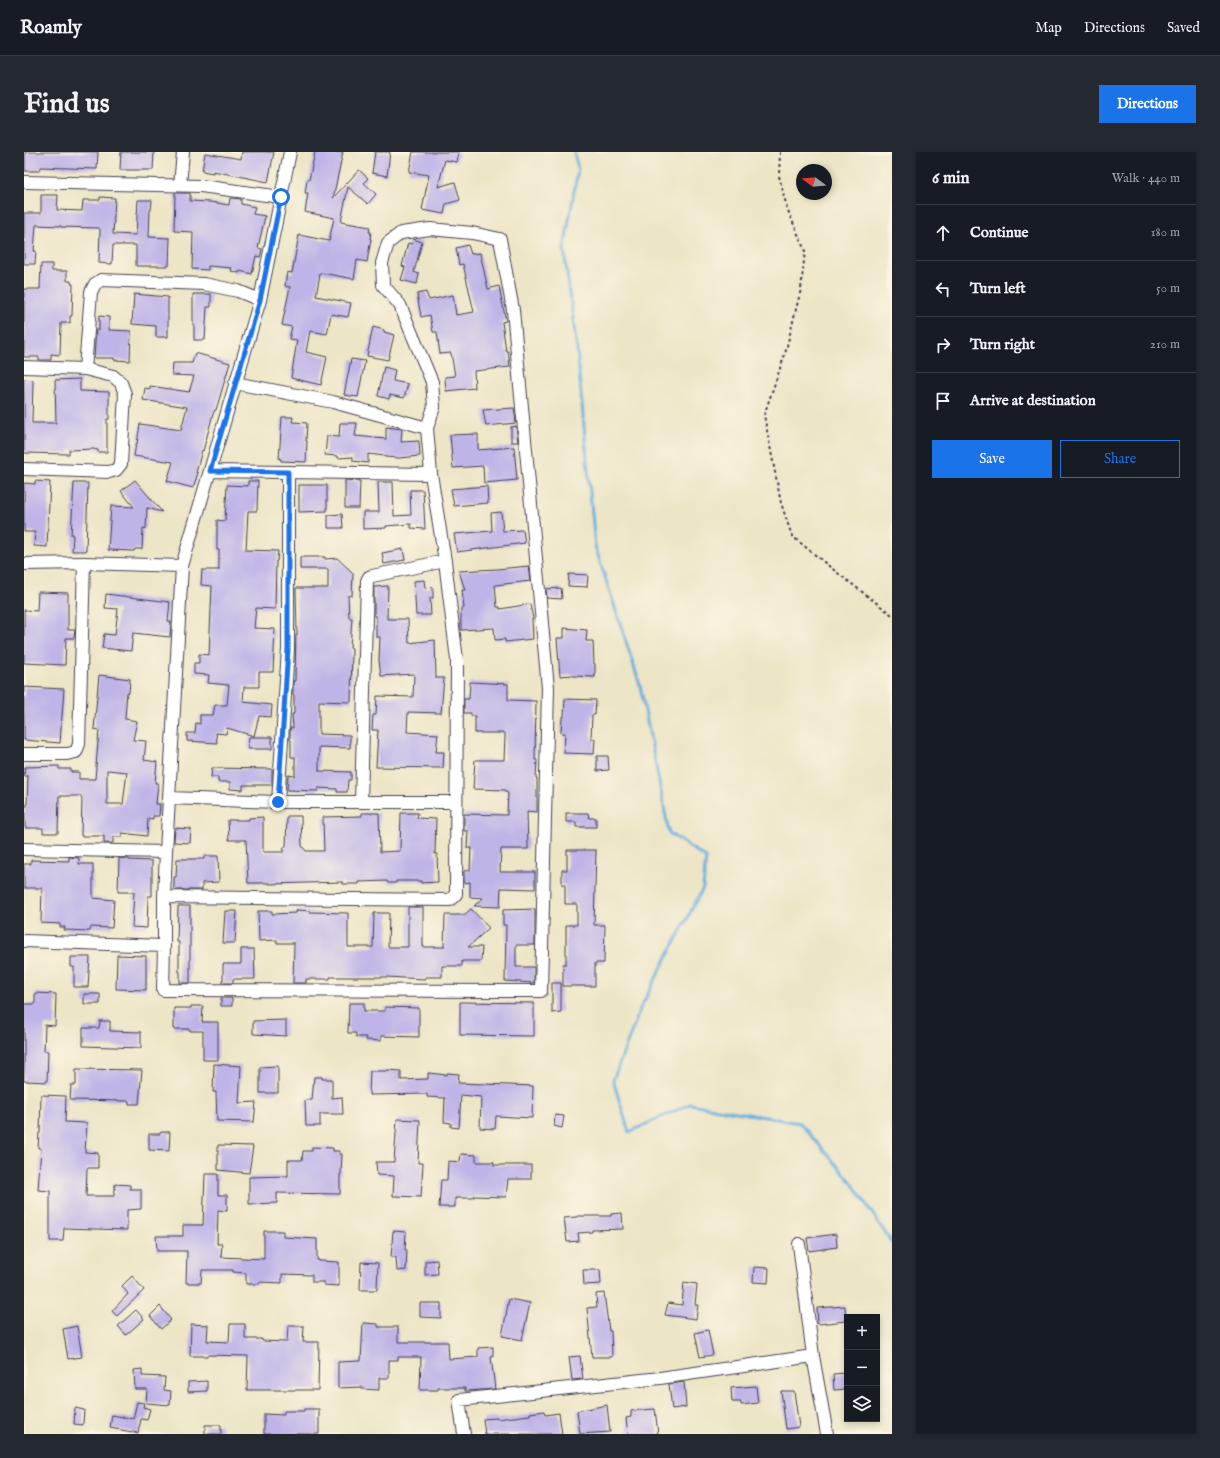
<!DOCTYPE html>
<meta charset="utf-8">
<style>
body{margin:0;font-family:"IM FELL English",serif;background:#242831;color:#f1f3f6}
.controls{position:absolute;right:12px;bottom:12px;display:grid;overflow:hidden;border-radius:0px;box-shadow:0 2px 6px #0003}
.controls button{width:36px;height:36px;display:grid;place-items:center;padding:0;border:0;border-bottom:1px solid #363941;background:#171b24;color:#f1f3f6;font:20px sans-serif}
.compass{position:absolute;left:772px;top:12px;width:36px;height:36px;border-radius:50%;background:#171b24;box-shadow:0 2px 6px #0003;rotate:286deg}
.stop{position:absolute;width:12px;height:12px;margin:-9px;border:3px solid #1a73e8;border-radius:50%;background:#fff}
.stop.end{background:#1a73e8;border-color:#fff;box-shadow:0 1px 4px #0008}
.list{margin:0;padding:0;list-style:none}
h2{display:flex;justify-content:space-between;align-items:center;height:52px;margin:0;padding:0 16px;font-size:17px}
h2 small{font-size:13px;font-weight:400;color:#9ea1a6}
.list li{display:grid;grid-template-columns:26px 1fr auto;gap:12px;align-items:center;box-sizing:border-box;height:56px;padding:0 16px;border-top:1px solid #363941}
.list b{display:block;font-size:15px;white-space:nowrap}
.list em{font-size:13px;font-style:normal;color:#9ea1a6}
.actions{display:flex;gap:8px;padding:12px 16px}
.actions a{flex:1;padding:9px 0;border:1px solid #1a73e8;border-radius:0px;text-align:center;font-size:14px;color:#1a73e8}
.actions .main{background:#1a73e8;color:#fff}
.icon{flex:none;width:22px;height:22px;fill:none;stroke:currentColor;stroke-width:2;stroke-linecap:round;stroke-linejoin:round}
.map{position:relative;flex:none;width:868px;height:1282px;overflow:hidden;border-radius:0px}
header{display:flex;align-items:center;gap:24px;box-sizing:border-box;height:56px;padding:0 20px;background:#171b24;border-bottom:1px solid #363941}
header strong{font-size:19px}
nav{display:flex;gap:22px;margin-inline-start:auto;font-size:14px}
.intro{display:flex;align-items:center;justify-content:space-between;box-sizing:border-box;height:96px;padding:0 24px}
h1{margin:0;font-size:28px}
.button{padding:10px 18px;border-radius:0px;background:#1a73e8;color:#fff;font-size:14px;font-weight:700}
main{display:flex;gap:24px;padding:0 24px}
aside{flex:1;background:#171b24;border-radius:0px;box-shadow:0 2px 6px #0003}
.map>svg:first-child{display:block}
</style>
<header>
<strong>Roamly</strong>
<nav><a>Map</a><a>Directions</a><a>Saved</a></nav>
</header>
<div class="intro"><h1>Find us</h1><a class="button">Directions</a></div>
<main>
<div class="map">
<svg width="868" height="1282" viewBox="0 0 868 1282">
<rect width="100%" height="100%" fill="#fcf5e5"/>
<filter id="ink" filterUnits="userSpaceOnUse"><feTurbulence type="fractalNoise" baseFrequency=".025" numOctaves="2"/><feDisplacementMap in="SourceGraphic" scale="8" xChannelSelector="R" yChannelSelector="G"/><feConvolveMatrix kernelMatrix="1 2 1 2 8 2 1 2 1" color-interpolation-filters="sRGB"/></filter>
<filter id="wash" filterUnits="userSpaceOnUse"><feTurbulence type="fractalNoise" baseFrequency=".012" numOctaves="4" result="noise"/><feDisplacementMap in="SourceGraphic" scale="16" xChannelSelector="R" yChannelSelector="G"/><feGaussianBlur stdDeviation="0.9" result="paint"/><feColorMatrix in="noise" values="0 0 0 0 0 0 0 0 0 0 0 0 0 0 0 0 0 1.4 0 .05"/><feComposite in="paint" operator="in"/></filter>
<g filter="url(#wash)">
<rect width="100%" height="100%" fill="#ece5c6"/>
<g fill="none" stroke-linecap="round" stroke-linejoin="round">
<path stroke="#69aedf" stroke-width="3" d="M550,0L554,17L540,97L553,198L571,394L616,533L645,681L682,706L679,736L617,855L589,928L605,980L666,952L776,971L826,1028L868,1091"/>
</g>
<g id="blocks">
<path fill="#bfb4e7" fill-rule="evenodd" d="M1,0H74L73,17L16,15L15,19H1Z
M97,0H130L129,18H96Z
M218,0H250L244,30L189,19V21L178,19L181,1L217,7Z
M291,0H319L309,46L335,18L344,26L340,31L352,42L344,52L324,35L317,70L346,75L345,80H347L346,87H347L343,110L333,108L330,127L298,121L296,122L292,144L327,151L324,165L307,162L303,182L286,179L282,200L303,205L297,233L267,226L273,188L265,187L268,175L258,173L266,135L261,134L263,120L268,121L275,83L305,89L310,66L281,60L284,41H281L283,28H285Z
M351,0H366L363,24L348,21Z
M389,0H435L433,10L421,8L414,35L431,30L436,48L422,52L420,62L398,58L405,23L385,20Z
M151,41H166V49L186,50L205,53L206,46L217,47V52L231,55L229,62L241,64L234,96L238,97L236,105L232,104L228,122L216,119L215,121L207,119L208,116L184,114V118L168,117L169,80L150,79Z
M17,43H34L33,58L58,59L59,48H76V45L91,46L89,82L112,83L114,48H128L127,58H126L125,85L146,86L145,114H112V93H89L88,112L75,111L76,77L75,76L37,75V74L12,73L10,99H12L11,112H0V61H17Z
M389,87L398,90L390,120L395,122L393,132L377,128L381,115L378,114L384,91L388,92Z
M444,93L447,102L456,101L464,137L475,134L482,169L478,170L482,199H484L486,215L450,219L451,236L422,239L421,225L431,224L427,201L416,202L413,180H409L406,163L397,165L393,142L402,140L405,148L429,143L432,163L450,160L439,112L435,113L432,96Z
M17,112H28V119H43V129H47V132H49L48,164H46V171H37L36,203L27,202V208H15V205H0V137H16Z
M110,142L144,145V185H132V174L108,172Z
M169,142H187V155H183L181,188H170V173H169Z
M75,164L85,165V178L107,179L106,209L90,208V206H70L72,178H75Z
M349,175L360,178V180L370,183L364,208L343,204Z
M171,201L206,211L192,258H191L189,262L179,299L178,298L172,321H174L169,336L143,329L149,310L110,304L112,292H113L116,272L157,278L163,255L119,248L121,236L126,237V234L165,240L170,224L148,223L149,211H168Z
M327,207L341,209L334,245L320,243Z
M360,215L371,218L369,229L384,232L380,246L366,243L365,247L354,244Z
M0,227L9,228L8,271H32L31,228L56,227V239L85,240V267H83V300H74V298L69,297L45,298V302L0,301Z
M490,256L492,271L462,274L459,258Z
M258,265H269L268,270L283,271L282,289H283L282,310L257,309V307H255Z
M316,271H333L331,284L362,287V275L378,277L377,290L395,289L396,304L375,306L361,305V304L344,302V311L329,309V305L314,306V304L301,303L303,284L315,285Z
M492,274L494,290H487V275Z
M454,282V298L490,295L493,328L460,331L459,314L429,316L426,283Z
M111,328L138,360L123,356L122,377L119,376L118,397H111L110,399L84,398L87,354L110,355L97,339Z
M321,328L336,329L335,356H321Z
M11,329L26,330L23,395L10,394L11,380H0V331L11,332Z
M224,329H234L233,359H224L222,398L254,399L253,409H252L251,457L232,456L230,476L251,477L249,520H235V535H220L219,550L248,553L247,565L235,564L230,584L203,576L202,582L192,581L193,591L163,589V581H171L172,571L176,572V563H189L191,553H203L205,533L184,531L185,523L170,522V511H175V502L185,503L188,434L177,433L178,418H195V398H193V368L201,369L203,333L224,334Z
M354,330H369L370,364L387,363L386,338H399L401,377L387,376V372L362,374V376L339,377V360H355Z
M50,331H64L62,399H48L49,383H47Z
M275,333H303V359L275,360Z
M463,334L464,351L430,354L427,337Z
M477,360L479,379L499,378L501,391L433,400L430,382L468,379L467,361Z
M318,362L319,376H304V363Z
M379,397L381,408L360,412L358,401Z
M276,405H301V407L313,406L329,421L328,444L324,443L325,466H328L326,496H328L327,550L295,549V582L326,583V596L295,595V619L327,620V628H324L323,640H313V637L294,636V639L263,638L264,623L271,624V605H267V588H266V576H269L268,562H270V543H269V529H271L272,483H273L272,436H304V417H276Z
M505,414L507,429L471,433L473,455H476V457L506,452L509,467H508L509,487L481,490V487L471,488L470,476L437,478V456H440L438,438H441L435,419L474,417Z
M545,422L564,423L563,435L544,434Z
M400,428L401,436L409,435V446H406L407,463H392L390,429Z
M364,434L363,467H384L385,491L411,488L412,526H420L417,561L384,560L383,580L414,582L412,600H420L419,616L352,615L354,578H348L349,563H352L353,544L389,545L390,522L357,524L355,508L356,485H352V464H350V435Z
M537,436L538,447L523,446L522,437Z
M14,440L44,441V478H51L50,486H42L41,513L0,511V458L13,459Z
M82,442L146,450L144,469L147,470L146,485L109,481L107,499L78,496L80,482L91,483L94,457L81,456Z
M540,476L563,478L562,489H569L570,512H571V525L549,524V523L536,524L533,486H540Z
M75,523L106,527L105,541L103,540L101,565V567L113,569L109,588L122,589L120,608L133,610L131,631H134L132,652H136L135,664H129V667L124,666L123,684L98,681V685H89V691H80V684H57L58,646H57V644H35L34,681H19V676H1V654H3L4,624H0L1,615L35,614V617H47V620H55V627H71L75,578L70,577ZM83,618L103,620L99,652H83Z
M446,530L484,532V548L512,549L511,608H513L512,626H513V660L503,659L504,697H477L476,720H511V737L477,736L476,755L450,754L459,746L446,745V730L440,731V719L446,718L447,696H443L444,679H440V662L483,663L484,641L482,640V638L449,637L451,608H480L481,584V581H451V564H447V561H440V547H445Z
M0,535L40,537L36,591L0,588Z
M541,547L572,548L571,563H568L567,587H571L570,602L540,601L541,581H537L538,565H540Z
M225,585H248V597H224Z
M573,604H584L585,618L573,619Z
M188,616L248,617V633H219V638L206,637V630H194V625H187Z
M338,661H355L356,700L376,699L377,661H394L393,666L412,667L411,702H413L414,730L397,731V729H372V731H364L363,729L335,730V732H319V730L245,732V731H224L222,688H205L204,668H225V666L239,665V700H259L260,695H262L263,664H277L278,694L282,699H300L299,665L338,664Z
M542,661H564L565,666H572V675H552V670H542Z
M151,676L167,677L166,691L150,690Z
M543,698H572L570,773H581L580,811H571V834H539V812H542V773H553V752H541V733H538V718H543Z
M180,704H194L195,730L178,731V738H150V725H152L153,707H180Z
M45,705L55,706V712H69V746L90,748L88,776L67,775L66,779L40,778L41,775H36V772L17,771L18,736H0V712H7V708L45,709Z
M95,706L105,707V708L128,709V744H124L123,776L108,775L110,740H94Z
M154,754H166V831H156V820H155V790H153Z
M384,755H399V795H420L421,763H440L447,757L465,776L444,795H458L457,809H438V814H418V825H401V827L362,825H306V827H282V831H269L270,791H253V788L235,789L234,759H248V762L272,761L273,758L286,759V760L324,761V795H349L350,761H365L364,795H384Z
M511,757V793H492V815H510V831L481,829L482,773H479V758Z
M201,759H213L211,791H199Z
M217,797H230L231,827H209V831H198V828H199V812H217Z
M93,803L122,804V838L92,837Z
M47,805H66L64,835H50V815H47Z
M528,831H537V860L528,861Z
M11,841L32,842L31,874L21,873L20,899H24L23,930L0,929V852H11Z
M60,842H76V852H60Z
M197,846H208V854H197Z
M436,850L510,851V884L436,883Z
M325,851H340V859H361V855L395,856V885L357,884V889L342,888V885H332V881H324Z
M167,854H179L178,870H194V908H179V879H166V877H150V856H167Z
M262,868V884L229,882V869Z
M76,869H86V879L117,880V896L59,894V876H75Z
M190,912L217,914L215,951L232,950L230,970L193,969L192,940H189Z
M254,914V941H236V915Z
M52,917L118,918L115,952H105V949L46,948L47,933H52Z
M363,918L377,919V928L404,927V921L423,923V921L435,922L434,931L509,934L508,966L472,964L471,977L456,976L457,945L437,943L435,976L427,975V971L420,970L421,946L403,945V942L345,943L346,919H363Z
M290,925H298V927H308V946L318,945L319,962H296V974H282L281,948H288Z
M17,943L42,944L41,970L63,971L61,1000L74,1001V1016H63L62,1044H90L91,1032L106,1033V1037H117V1057L103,1058V1078L40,1076L39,1089H26V1039L14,1038L17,996H14L15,981H16Z
M531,963L540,964L538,976L530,974Z
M373,967L396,968L394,1011H399L397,1045L369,1044L370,1024L353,1023L352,1010H370Z
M137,980H146L145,999L125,998V982H136Z
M194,993L229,994L225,1021L194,1018Z
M288,995L309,996V999H315V1002H318L317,1022H316V1042L253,1041V1051L225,1052V1025L264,1024V1008H278L279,999H288Z
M437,1002L452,1003V1010H470V1013H507V1027H484L482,1045L450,1044L449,1046H431V1055H415L417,1028H423L424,1009L436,1010Z
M181,1022H194V1043H203V1059L194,1058L193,1092H198L197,1105L240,1107V1079H259V1085L293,1087V1108H295V1109L315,1110V1134L300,1133V1130H288V1123L258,1122V1131L235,1130V1132H222V1121L209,1120V1118H178L177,1131H162L163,1099H133L132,1084H159V1073H179Z
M598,1061L599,1077L568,1078V1080L554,1081L555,1089L543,1090L540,1066L553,1065V1064H587V1062Z
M369,1079L382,1080L381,1098H383L382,1118L373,1119L372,1105H367Z
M812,1082L813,1095L785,1099L783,1086Z
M413,1108L414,1122L401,1123V1109Z
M337,1110L354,1111L353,1138H336Z
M730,1115L745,1116L744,1131L729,1130Z
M559,1118H576L577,1132L560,1133Z
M108,1124L120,1138L93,1164L88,1159L104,1142L98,1134Z
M660,1130L673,1132L671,1153H674L672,1167L641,1163L644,1151L658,1153Z
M580,1141L585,1179H587L588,1205H568L563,1156L573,1155L572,1142Z
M485,1147L506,1151L498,1188L478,1184Z
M396,1151H417V1166L396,1165Z
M136,1154L147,1168L137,1177L126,1164Z
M821,1154L822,1169L794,1172L793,1156Z
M112,1158L120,1167L102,1183L94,1174Z
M339,1171L354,1172V1175H374V1190H424L425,1207L454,1205V1196L469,1195V1205H467L471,1237L441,1239V1236H414V1238H396L397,1205H374V1208H365V1226H355V1238L338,1237V1235L314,1236V1210L337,1209Z
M167,1172L184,1173L183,1189L205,1190L206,1172H221V1187H238V1189L263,1190L264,1174H280L279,1190H295L294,1238H223L224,1204L183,1203V1204H166Z
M53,1174L58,1205L44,1207L39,1177Z
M684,1178L689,1203L676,1205L671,1181Z
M556,1204L559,1227L548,1228L545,1205Z
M118,1217V1224L141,1225L140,1238L147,1239L146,1253L122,1251L123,1237H111L110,1218Z
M823,1221V1237L810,1238L809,1222Z
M183,1229V1239L164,1240V1230Z
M660,1230L662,1255L648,1257L645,1232Z
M732,1234L734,1251L717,1253V1250H708L707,1236Z
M757,1239H770L775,1275L762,1277Z
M113,1250L120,1251L119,1255L126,1257L123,1268L117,1267L114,1281L86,1276L88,1263L109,1267Z
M583,1253L586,1280L556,1282L553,1259Z
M51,1256L60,1258L59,1273L50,1272Z
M280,1257H295V1282H240V1262L260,1263V1259H280Z
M631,1257L634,1282H604L602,1266L607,1265V1259Z
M520,1259L521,1263L535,1261L538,1282H461L459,1267L473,1266V1267L506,1263V1261Z
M181,1273H197V1282H181Z"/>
</g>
</g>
<g filter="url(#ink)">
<use href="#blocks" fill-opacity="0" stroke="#403f50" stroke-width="1"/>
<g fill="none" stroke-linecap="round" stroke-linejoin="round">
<g stroke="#403f50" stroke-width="14">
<path id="minor" d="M0,30L177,34L257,45L236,148L158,414L142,700
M156,33L159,0
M257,45L266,0
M0,215L61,217L89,224L97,231L101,242L97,312L92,318L85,320L0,317
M61,217L67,140L71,132L77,128L180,132L214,139L236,148
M186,319L407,322
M0,412L60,411L158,414
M0,602H43L52,600L55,592L60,411
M145,646L254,650H432
M254,650L264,497V320
M337,650L343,429L345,425L348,424L421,409
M0,697L142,700L140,745V794L0,789
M140,745L426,748L432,742L433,508L421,409L407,322L403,276L309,250L211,231
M140,794L139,838L517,839L524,536L489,158L476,87L448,81L406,77L377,81L364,91L358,111L359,133L376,153L408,230L410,255L403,276
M775,1092L789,1204L803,1282
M440,1282L435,1248L636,1226L789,1204"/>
</g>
<path stroke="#403f50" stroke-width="2" stroke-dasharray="3 3" stroke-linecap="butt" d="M756,0L755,24L763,56L781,99L777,137L761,202L740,263L757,351L768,384L806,415L868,463"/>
<use href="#minor" stroke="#fff" stroke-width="12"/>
</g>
</g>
<g fill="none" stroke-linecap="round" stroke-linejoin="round" filter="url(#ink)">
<path stroke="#1a73e8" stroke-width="5" d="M254,650L264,497V320L186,319L236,148L257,45"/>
</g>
</svg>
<div class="controls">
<button>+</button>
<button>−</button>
<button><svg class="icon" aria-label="layers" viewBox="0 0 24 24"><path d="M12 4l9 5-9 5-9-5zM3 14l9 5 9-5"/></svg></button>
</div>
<svg class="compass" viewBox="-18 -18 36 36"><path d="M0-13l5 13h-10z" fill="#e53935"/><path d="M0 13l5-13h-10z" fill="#9ea1a6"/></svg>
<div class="stop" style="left:257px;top:45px"></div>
<div class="stop end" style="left:254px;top:650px"></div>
</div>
<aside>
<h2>6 min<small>Walk · 440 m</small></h2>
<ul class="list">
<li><svg class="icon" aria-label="ahead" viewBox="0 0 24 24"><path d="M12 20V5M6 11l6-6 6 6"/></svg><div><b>Continue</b></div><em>180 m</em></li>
<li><svg class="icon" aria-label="left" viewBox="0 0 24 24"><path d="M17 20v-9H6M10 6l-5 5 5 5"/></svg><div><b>Turn left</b></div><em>50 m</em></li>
<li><svg class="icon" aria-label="right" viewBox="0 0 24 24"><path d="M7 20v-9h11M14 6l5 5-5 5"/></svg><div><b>Turn right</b></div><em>210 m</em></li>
<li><svg class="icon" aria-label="arrive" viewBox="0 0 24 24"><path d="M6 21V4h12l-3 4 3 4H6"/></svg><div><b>Arrive at destination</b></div></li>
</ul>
<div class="actions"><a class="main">Save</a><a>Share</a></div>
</aside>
</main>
